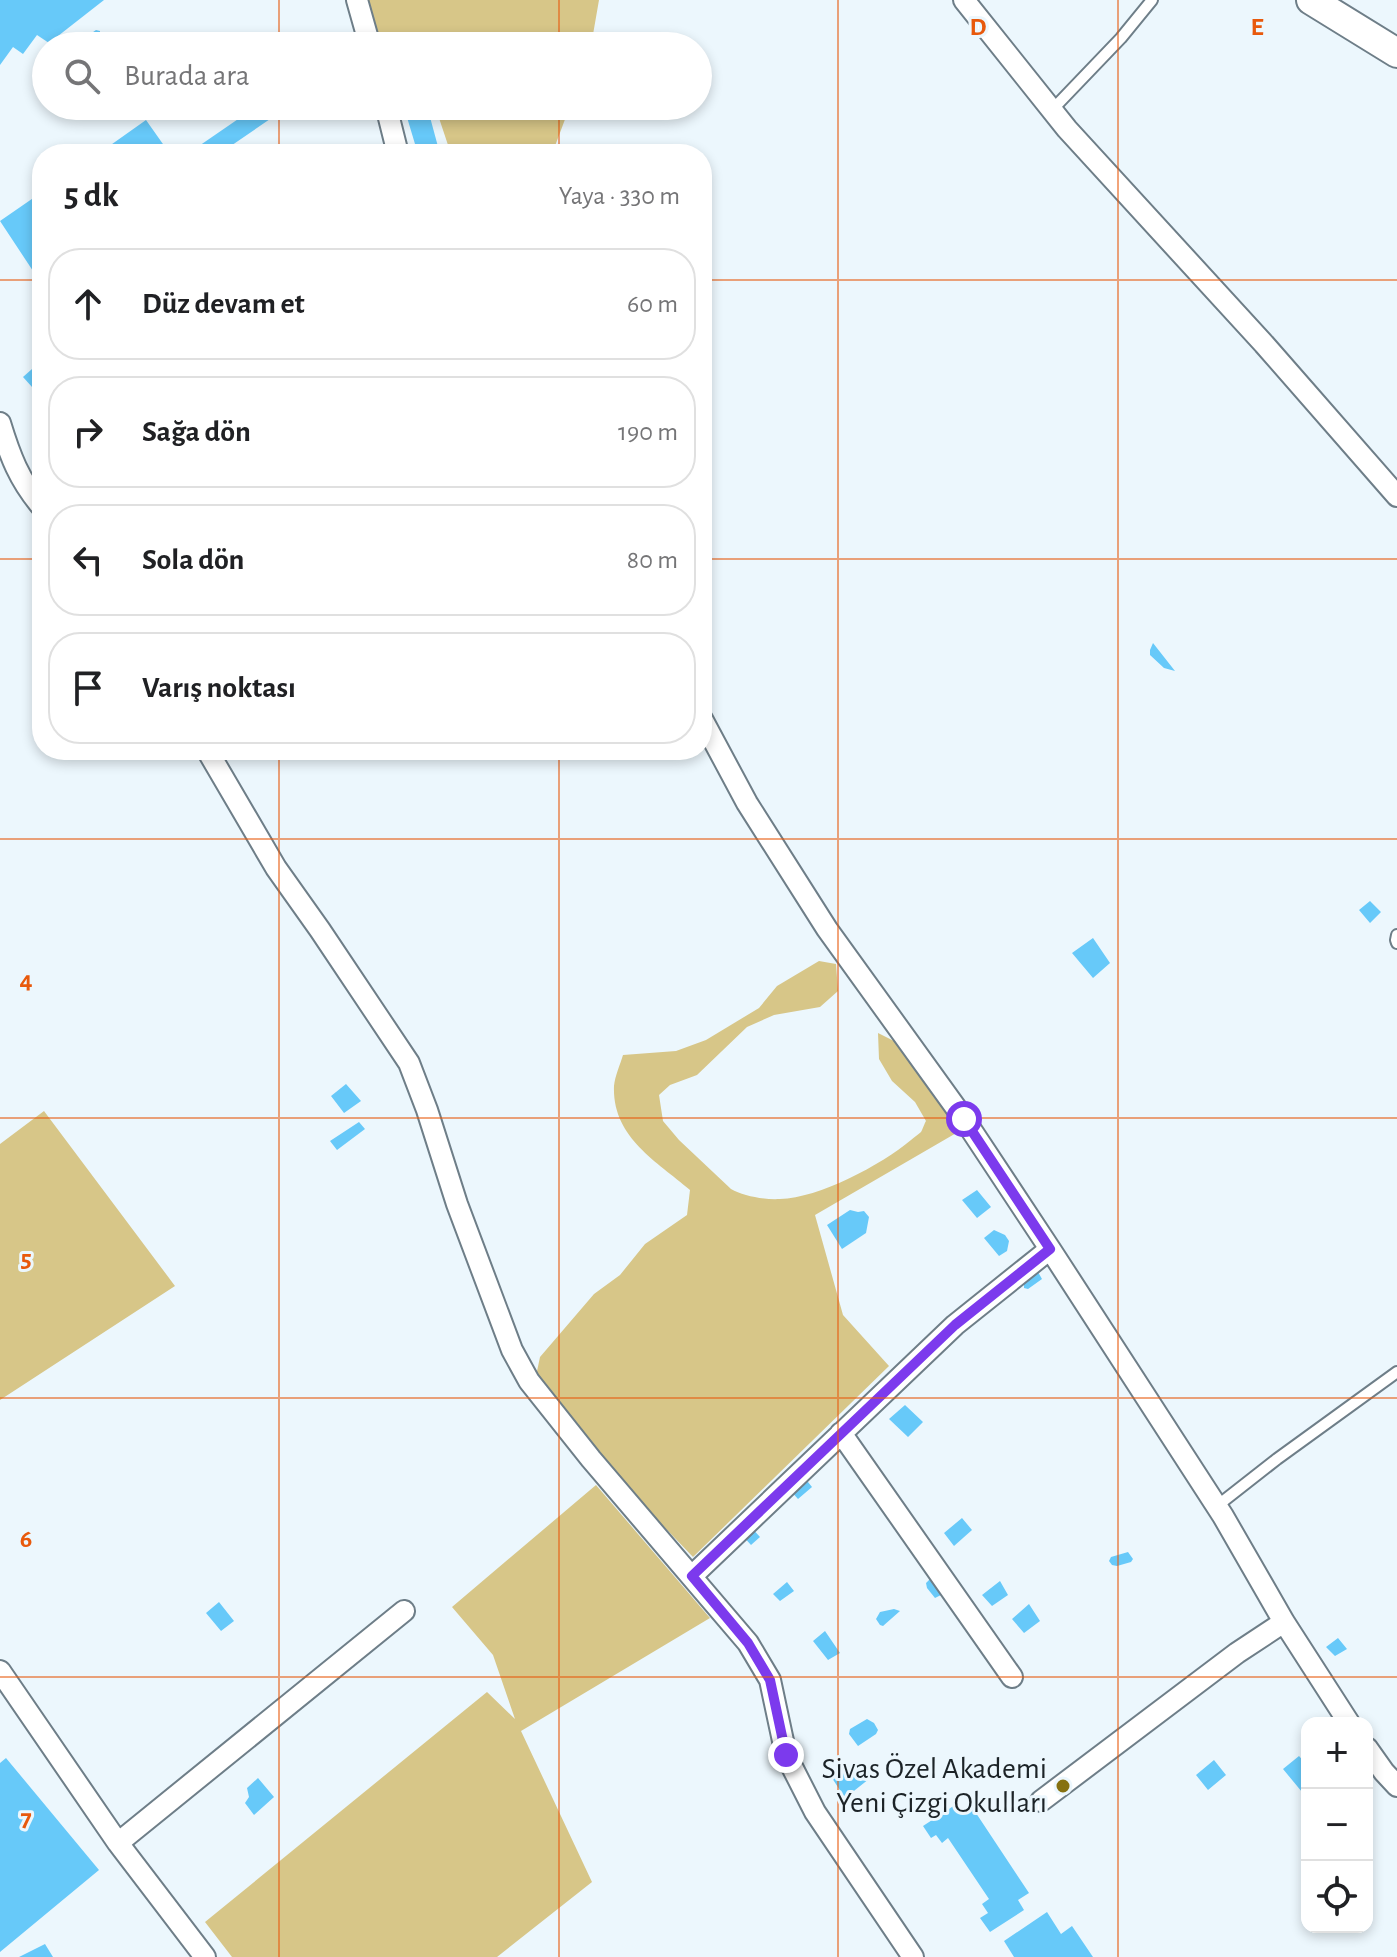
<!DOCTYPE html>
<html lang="tr">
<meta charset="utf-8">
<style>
body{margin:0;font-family:"Alegreya Sans",sans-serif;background:#f2f2f2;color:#202124}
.controls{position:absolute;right:24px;bottom:24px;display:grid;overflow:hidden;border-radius:16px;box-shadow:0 4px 12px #0003}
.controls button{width:72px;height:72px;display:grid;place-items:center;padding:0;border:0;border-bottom:2px solid #e0e0e0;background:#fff;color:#202124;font:40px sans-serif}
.stop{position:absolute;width:24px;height:24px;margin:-18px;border:6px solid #7c3aed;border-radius:50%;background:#fff}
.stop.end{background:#7c3aed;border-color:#fff;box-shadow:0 2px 8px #0008}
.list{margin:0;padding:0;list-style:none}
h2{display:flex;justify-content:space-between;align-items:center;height:104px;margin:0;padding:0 32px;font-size:34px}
h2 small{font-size:26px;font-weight:400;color:#757577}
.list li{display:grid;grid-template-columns:52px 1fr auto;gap:24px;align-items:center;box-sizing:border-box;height:112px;margin:0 16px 16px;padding:0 16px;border:2px solid #e0e0e0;border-radius:32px}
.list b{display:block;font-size:30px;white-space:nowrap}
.list em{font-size:26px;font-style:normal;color:#757577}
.icon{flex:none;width:44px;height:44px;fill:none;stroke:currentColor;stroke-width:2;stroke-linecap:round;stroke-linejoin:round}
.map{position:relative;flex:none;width:1397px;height:1957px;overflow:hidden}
.search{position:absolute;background:#fff;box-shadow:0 4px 12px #0003;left:32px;top:32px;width:680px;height:88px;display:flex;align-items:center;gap:20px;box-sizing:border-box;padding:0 28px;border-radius:44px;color:#757577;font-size:30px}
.panel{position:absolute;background:#fff;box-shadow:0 4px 12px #0003;left:32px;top:144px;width:680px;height:616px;border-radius:32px}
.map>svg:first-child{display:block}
</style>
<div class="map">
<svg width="1397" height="1957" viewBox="0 0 1397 1957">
<rect width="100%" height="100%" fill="#ecf7fd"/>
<path fill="#d7c688" d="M362,0H599L591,46H377Z
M435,106H570L552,154H487L482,146L462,154H451Z
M819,961L836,964L838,991L820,1007L774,1015L747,1027L697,1075L670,1085L659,1095L663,1121L679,1140L731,1189C743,1196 765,1200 780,1199C819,1198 881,1165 911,1140C914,1137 918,1135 921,1132C922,1131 925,1122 926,1121L915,1102L892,1081L879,1059L878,1033L894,1041L950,1113L958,1132L815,1215L843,1315L889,1366L693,1557L626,1487L536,1376L540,1357L594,1294L620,1275L645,1244L687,1215L690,1190C656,1161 612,1137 614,1086C615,1076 620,1065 623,1055L676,1051L706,1040L759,1008L777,986Z
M44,1111L175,1286L0,1400V1144Z
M596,1485L710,1618L521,1731L592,1882L497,1957H232L205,1922L487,1692L515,1719L493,1655L452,1607Z"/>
<path fill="#67c9f9" d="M0,0H104L49,43L37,35L23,54L13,47L0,65Z
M96,30L100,31V39L92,46H73Z
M131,34L140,40L143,46H126L122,40Z
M257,106H289L219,154H202L196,148Z
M427,106L440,154H418L406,114V109L408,107Z
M146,120L170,154H98Z
M42,192V270L35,274L0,221Z
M32,369L41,379L32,387L23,377Z
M1153,643L1175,671L1164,668L1150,655V650Z
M1370,901L1381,912L1370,923L1359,910Z
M1093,938L1110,963L1093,978L1072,953Z
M346,1084L361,1101L344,1113L331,1096Z
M359,1122L365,1129L337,1150L330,1141Z
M977,1190L991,1207L977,1218L962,1200Z
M850,1210L858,1212L864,1211L869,1217L866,1233L842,1249L827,1225Z
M994,1230L1005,1235L1009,1241L1007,1251L999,1256L984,1238Z
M1038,1272L1042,1279L1028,1289L1024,1288V1284Z
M905,1405L923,1422L908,1437L889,1419Z
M804,1477L812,1487L798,1499L789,1489Z
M962,1518L972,1530L954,1546L944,1533Z
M750,1526L760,1537L751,1545L741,1534Z
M1128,1552L1133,1559L1131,1562L1117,1566L1112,1565L1109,1561L1111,1557Z
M933,1576L945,1593L935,1598L927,1588L926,1583Z
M1000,1581L1008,1595L992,1606L982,1595Z
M787,1582L794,1591L780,1601L773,1594Z
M219,1602L234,1621L221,1631L206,1613Z
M1029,1604L1040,1621L1024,1633L1012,1619Z
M894,1609L900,1611L883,1626L880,1625L876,1619L880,1612Z
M825,1631L840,1653L828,1660L813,1641Z
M1338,1638L1347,1649L1335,1656L1326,1647Z
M867,1719L874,1723L878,1730L876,1734L858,1746L849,1734L850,1729Z
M1299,1756L1307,1765V1788L1302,1792L1283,1769Z
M6,1758L99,1870L0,1952V1763Z
M1214,1760L1226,1775L1208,1790L1196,1775Z
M855,1763L870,1769L874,1775L845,1798L832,1778L834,1775Z
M258,1778L274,1797L254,1815L245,1803L249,1797L247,1788Z
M970,1804L1029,1893L1018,1900L1024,1910L990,1932L980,1918L988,1913L982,1904L989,1899L948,1838L942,1843L936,1835L931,1838L923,1826L955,1805L959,1811Z
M1047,1912L1061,1934L1072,1926L1093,1957H1014L1004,1941Z
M45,1944L53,1957H19Z"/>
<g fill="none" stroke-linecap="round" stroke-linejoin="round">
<g stroke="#6e7e88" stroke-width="14">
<path id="lane" d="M1052,110L1121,38L1152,0
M1397,935L1396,940L1397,943
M1217,1506L1277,1459L1397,1372"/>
</g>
<g stroke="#6e7e88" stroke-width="24">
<path id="street" d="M357,0L370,46
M964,0L1067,129L1264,344L1397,496
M386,106L398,154
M0,423C10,456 19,480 42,507
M702,719L747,803L827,929L964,1119L1052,1252L1223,1516L1284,1622L1349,1723
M207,750L276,868L320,930L409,1063L427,1110L457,1204L512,1350L529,1381L591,1459L748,1643L770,1680L786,1755L815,1812L913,1957
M841,1433L1012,1677
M692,1576L955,1325L1050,1249
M0,1671L118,1843L205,1957
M1367,1748L1384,1772L1397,1786
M1041,1801L1237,1653L1284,1622
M118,1843L404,1611"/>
</g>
<g stroke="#6e7e88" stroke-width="32">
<path id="secondary" d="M1311,0L1397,53"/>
</g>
<use href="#lane" stroke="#fff" stroke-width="10"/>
<use href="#street" stroke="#fff" stroke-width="20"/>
<use href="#secondary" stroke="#fff" stroke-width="28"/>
</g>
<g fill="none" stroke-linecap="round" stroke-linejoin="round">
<path stroke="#7c3aed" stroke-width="10" d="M786,1755L770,1680L748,1643L692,1576L955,1325L1050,1249L964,1119"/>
</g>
<path fill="none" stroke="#e8590c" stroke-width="2" stroke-opacity="0.55" d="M279,0V46M559,0V46M838,0V1957M1118,0V1957M279,106V154M559,106V154M0,280H42M702,280H1397M0,559H42M702,559H1397M279,750V1957M559,750V1957M0,839H1397M0,1118H1397M0,1398H1397M0,1677H1397"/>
<circle fill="#867111" stroke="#ecf7fd" stroke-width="3" cx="1063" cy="1786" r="8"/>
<g text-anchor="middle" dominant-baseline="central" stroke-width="6" stroke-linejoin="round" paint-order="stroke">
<g font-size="30" fill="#1c2327" stroke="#ecf7fd" text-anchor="end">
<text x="1047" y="1769">Sivas Özel Akademi<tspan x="1047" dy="34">Yeni Çizgi Okulları</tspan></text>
</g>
</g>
<g font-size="26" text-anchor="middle" font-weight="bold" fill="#e8590c" stroke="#ecf7fd" stroke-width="6" stroke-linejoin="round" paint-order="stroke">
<text x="978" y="35">D</text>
<text x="1257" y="35">E</text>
<text x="26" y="988">4</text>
<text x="26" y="1267">5</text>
<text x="26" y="1547">6</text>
<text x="26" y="1826">7</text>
</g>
</svg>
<div class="controls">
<button>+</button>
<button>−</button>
<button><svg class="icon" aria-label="locate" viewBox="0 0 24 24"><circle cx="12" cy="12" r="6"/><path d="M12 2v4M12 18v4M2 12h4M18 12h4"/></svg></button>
</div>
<div class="stop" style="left:964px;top:1119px"></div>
<div class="stop end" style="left:786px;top:1755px"></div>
<div class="search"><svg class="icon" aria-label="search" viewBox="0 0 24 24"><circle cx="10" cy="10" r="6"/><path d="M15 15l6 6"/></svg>Burada ara</div>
<section class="panel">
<h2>5 dk<small>Yaya · 330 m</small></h2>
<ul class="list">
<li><svg class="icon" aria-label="ahead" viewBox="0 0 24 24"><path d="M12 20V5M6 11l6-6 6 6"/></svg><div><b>Düz devam et</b></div><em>60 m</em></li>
<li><svg class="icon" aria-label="right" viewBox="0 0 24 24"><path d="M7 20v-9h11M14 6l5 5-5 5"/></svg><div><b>Sağa dön</b></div><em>190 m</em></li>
<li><svg class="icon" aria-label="left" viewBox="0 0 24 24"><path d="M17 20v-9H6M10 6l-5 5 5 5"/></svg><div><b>Sola dön</b></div><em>80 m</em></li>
<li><svg class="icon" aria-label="arrive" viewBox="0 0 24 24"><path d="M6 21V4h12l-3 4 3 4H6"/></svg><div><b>Varış noktası</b></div></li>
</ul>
</section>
</div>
